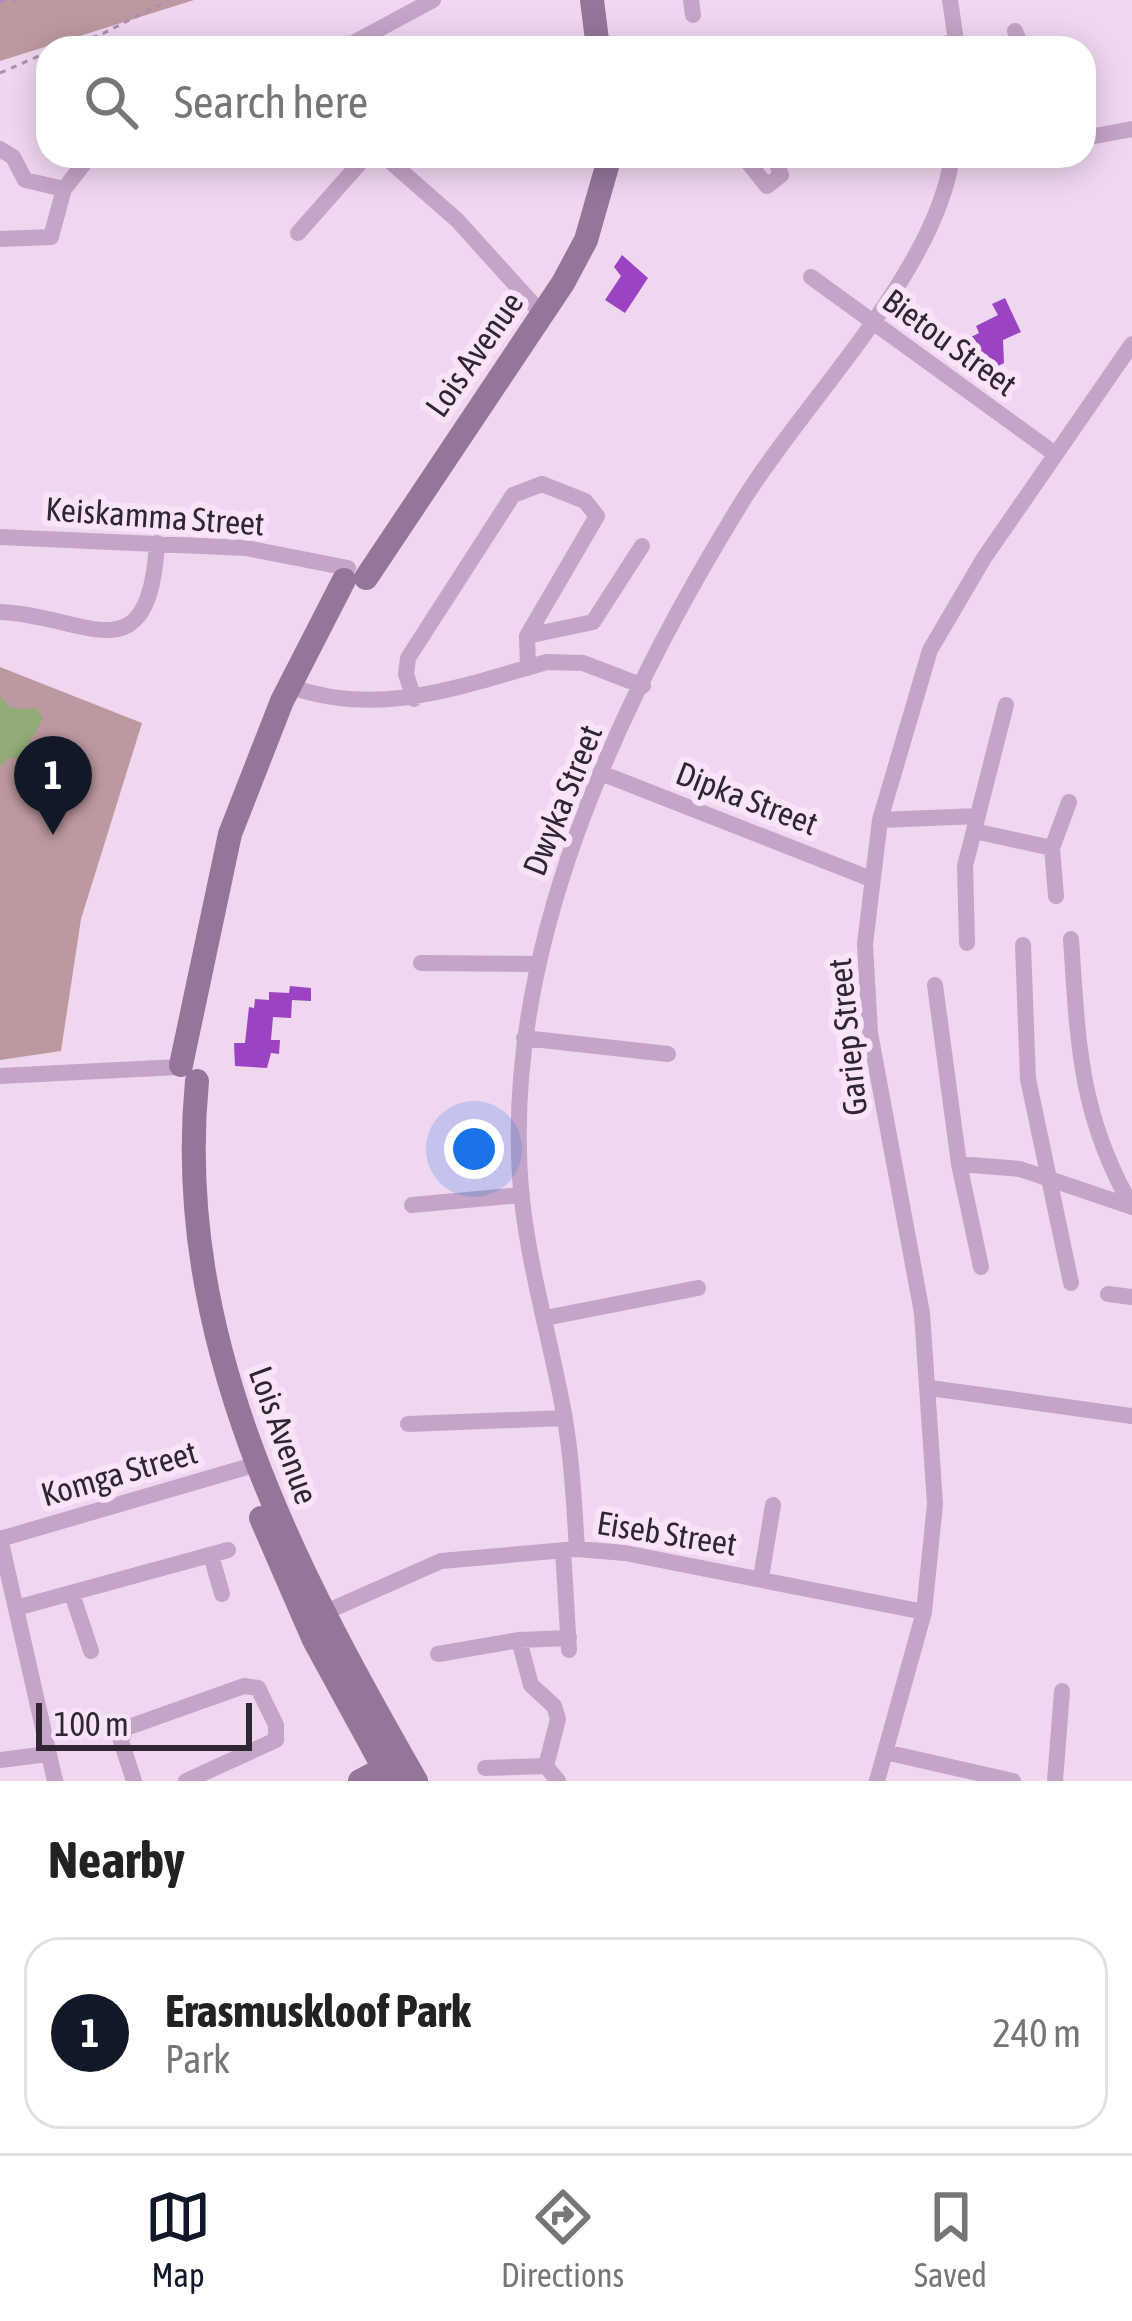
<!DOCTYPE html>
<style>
body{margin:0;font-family:"Asap Condensed",sans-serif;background:#f2f2f2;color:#222}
.scale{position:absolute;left:36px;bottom:30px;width:216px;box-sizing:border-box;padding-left:12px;border:6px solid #302533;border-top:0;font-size:33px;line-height:42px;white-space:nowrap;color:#302533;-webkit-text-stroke:9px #f8e3f8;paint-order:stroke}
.you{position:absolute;left:474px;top:1149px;width:42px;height:42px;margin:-30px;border:9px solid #fff;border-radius:50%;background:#1a73e8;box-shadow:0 0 0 18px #1a73e833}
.badge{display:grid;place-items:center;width:78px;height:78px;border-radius:50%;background:#111827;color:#fff;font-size:39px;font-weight:700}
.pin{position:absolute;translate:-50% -99px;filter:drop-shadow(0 3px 6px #0008)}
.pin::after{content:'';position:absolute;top:63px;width:42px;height:36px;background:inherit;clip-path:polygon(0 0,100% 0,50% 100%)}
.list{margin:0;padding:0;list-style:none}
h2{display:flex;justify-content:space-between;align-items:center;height:156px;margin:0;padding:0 48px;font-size:51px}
h2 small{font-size:39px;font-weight:400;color:#767676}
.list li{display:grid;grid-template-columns:78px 1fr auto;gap:36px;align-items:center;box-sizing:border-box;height:192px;margin:0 24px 24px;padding:0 24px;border:3px solid #e0e0e0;border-radius:36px}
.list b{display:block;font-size:45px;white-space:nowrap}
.list p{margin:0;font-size:39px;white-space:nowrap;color:#767676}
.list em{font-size:39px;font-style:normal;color:#767676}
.icon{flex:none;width:66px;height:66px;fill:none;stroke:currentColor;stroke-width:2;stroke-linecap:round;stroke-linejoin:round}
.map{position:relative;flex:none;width:1132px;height:1781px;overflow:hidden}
.search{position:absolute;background:#fff;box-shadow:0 6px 30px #0003;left:36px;right:36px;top:36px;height:132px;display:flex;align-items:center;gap:30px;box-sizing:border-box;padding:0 42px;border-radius:36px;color:#767676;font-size:45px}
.sheet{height:372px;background:#fff}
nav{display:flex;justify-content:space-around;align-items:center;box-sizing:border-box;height:168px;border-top:3px solid #e0e0e0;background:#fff;font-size:33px;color:#767676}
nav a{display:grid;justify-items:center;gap:6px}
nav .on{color:#111827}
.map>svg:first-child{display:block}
</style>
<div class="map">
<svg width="1132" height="1781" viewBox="0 0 1132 1781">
<rect width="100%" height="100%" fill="#efd7f0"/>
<path fill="#be98a0" d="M0,0H194L0,61Z
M0,667L142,723L81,919L61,1051L0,1060Z"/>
<path fill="#92ac77" d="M0,696L11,708L37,709L43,719L20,759L9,758L0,766Z"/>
<path fill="#9b43c2" d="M622,255L648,278L625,313L605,300L621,276L614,267Z
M1005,298L1021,332L1003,340L1004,363L986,372L969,338L979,333L976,326L998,315L992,304Z
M290,986L311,988V1001L292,1000L291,1018L273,1017L271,1040H280L279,1054L271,1053L267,1068L235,1066L234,1043H245L249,1007L254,1008L255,999L269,1000V992L289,993Z"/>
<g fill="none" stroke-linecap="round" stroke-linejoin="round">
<path stroke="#ae8eb3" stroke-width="3" stroke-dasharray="6 6" stroke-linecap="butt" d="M0,1L18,0
M57,48L100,35L169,0
M0,73L48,52"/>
<path stroke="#c4a4c7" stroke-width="16" d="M691,0L693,15
M950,0L957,48
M1015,31L1022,48
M344,48L433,0
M1084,138L1132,129
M0,149L13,157L25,180L64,189
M384,156L457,220L542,314
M743,156L767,186L781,175L774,156
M298,233L366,156
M0,239L51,237L64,189L90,156
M811,277L1055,454
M0,537L246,548L348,568
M0,612C86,615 149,680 157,543
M527,636L593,622L642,546
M289,686C379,719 461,686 547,662L583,663L643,686
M414,699L406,674L408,658L513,495L542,484L585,501L597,516L527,636L528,668
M601,773L871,879
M880,820L978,816
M974,831L1052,848L1056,896
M1052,848L1069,802
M1071,939C1078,1043 1079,1114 1132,1207
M967,943L965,866L1006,705
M1023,945L1028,1079L1071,1283
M421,963L537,964
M935,985L959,1164L1020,1169L1132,1207
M524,1038L668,1054
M0,1076L179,1067
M959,1164L981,1267
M412,1205L522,1195
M1108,1294L1132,1297
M545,1318L698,1288
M930,1388L1132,1416
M408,1424L565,1418
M0,1538L55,1781
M0,1539L254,1465
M577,1549C574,1504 572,1458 564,1414C551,1342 530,1272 522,1200C497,958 618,703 742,502C804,401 937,271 952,156
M563,1550L569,1650
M211,1555L222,1594
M761,1578L773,1505
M72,1594L91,1651
M16,1608L228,1550
M319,1615L441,1561L577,1549L625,1553L924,1612
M519,1640L569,1638
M438,1654L519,1640L531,1685L554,1706L558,1719L546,1766
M885,1752L1013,1781
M0,1760L48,1754
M485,1768L546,1766L558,1781
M134,1781L121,1741L126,1728L244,1686L258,1688L276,1725V1740L186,1781
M877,1781L924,1612L935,1504L922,1313L870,1033L865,944L880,820L930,650L984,558L1132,344
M1055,1781L1062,1691"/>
<path stroke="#94769a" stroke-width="24" d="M592,0L598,48
M366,578L563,283L586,240L610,156
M181,1065L230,834L282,701L344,580
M197,1081C172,1338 293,1566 416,1781
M261,1518L314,1640L391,1781
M360,1781L396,1762"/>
</g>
<g text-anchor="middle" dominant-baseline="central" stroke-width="12" stroke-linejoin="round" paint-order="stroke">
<g font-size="33" fill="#302533" stroke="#f8e3f8">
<text transform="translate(950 342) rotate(36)">Bietou Street</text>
<text transform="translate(474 354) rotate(-55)">Lois Avenue</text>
<text transform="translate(155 516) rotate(4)">Keiskamma Street</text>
<text transform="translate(747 798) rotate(21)">Dipka Street</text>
<text transform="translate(562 800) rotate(-68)">Dwyka Street</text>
<text transform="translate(847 1037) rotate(-96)">Gariep Street</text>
<text transform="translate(284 1435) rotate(70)">Lois Avenue</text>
<text transform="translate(119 1473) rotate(-16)">Komga Street</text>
<text transform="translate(667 1533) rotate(9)">Eiseb Street</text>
</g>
</g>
</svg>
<div class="scale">100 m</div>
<div class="you"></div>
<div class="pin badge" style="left:53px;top:835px">1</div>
<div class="search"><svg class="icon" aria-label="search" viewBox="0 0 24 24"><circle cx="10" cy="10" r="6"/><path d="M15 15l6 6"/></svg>Search here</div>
</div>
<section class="sheet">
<h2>Nearby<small></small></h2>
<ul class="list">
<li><span class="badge">1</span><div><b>Erasmuskloof Park</b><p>Park</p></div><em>240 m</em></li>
</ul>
</section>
<nav>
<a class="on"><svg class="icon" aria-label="map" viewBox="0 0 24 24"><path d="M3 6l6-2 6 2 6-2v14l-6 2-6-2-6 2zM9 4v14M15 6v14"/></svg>Map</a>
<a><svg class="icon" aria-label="directions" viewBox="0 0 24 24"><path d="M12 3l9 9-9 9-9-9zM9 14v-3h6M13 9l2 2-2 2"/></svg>Directions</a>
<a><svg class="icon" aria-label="saved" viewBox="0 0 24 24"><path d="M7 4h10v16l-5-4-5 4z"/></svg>Saved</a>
</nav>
